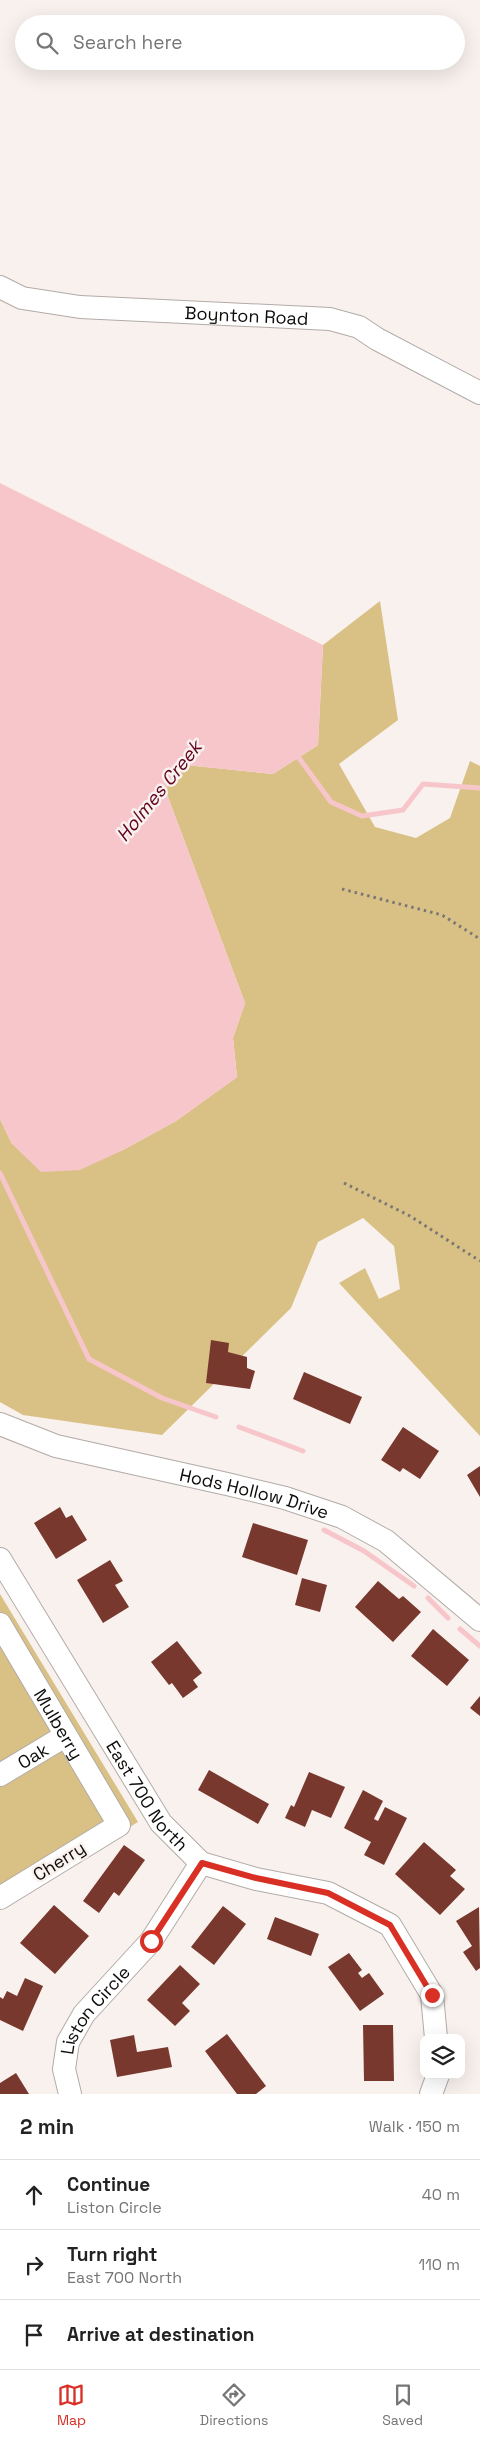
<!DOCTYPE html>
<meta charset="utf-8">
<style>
body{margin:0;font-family:"Space Grotesk",sans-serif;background:#f6f6f6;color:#222}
.controls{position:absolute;right:15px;bottom:15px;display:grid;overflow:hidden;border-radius:10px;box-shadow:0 5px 20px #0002}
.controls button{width:45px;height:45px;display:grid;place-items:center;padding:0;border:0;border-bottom:1px solid #e0e0e0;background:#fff;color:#222;font:25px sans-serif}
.stop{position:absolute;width:15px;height:15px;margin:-11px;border:4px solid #d93025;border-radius:50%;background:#fff}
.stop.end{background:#d93025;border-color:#fff;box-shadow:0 1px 5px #0008}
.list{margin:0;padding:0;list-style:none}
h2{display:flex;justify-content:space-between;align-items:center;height:65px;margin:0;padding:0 20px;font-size:21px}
h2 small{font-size:16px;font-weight:400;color:#767676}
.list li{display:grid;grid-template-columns:32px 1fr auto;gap:15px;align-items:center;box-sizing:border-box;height:70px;padding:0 20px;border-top:1px solid #e0e0e0}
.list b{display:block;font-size:19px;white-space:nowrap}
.list p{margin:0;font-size:16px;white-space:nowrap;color:#767676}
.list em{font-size:16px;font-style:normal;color:#767676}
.icon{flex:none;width:28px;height:28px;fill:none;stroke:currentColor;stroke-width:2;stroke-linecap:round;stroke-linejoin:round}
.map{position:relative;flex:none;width:480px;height:2094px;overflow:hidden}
.search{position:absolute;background:#fff;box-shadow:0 5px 20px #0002;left:15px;right:15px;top:15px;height:55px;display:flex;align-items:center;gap:12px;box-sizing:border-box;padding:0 18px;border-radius:28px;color:#767676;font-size:19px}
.sheet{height:275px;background:#fff}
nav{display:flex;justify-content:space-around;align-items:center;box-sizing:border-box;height:70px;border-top:1px solid #e0e0e0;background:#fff;font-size:14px;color:#767676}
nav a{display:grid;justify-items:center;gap:2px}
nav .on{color:#d93025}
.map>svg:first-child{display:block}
</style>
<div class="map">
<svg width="480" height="2094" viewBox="0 0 480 2094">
<rect width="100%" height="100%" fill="#f9f1ed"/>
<path fill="#d9c185" d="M380,601L398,720L339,764L375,827L416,838L450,818L470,761L480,766V1436L339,1283L365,1268L379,1299L400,1289L394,1246L363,1218L318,1242L291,1308L162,1435L23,1415L0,1402V1119L12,1144L121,1151L176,1121L237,1077L233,1038L245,1003L165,789L186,765L273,774L318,745L323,645Z
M0,1594L138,1822L0,1906Z"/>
<path fill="#f7c6cb" d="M0,483L323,645L318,745L273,774L186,765L165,789L245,1003L233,1038L237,1077L176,1121L121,1151L80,1170L41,1172L12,1144L0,1119Z"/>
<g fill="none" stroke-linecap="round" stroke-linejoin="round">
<path stroke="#f7c6cb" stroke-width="5" d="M293,755L299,758L331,802L362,816L403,810L423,784L480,788
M0,1173L89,1359L162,1398L216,1417
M239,1427L303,1451
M324,1530L364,1551L414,1586
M428,1598L448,1618
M460,1629L480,1646"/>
</g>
<path fill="#79382e" d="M211,1340L229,1343L228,1352L247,1357V1368L255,1371L250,1389L206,1383Z
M304,1372L362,1397L350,1424L293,1399Z
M403,1427L439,1451L420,1479L403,1468L400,1472L381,1460Z
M480,1466V1497L467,1475Z
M60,1507L66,1518L72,1515L87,1540L56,1559L34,1523Z
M253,1523L308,1540L297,1575L242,1557Z
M110,1560L123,1581L115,1585L129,1607L103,1623L77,1580Z
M302,1578L327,1585L320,1612L295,1605Z
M378,1581L399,1599L403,1596L421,1612L393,1642L355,1607Z
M433,1629L469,1660L447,1686L411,1656Z
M177,1641L202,1673L193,1680L198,1687L183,1698L172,1683L169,1685L151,1662Z
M480,1696V1716L470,1708Z
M209,1770L269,1804L258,1824L198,1790Z
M309,1772L345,1787L331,1818L312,1810L305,1827L285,1818L291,1805L294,1807Z
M363,1790L383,1801L374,1819L378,1821L385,1807L407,1818L384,1865L364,1855L371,1842L344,1828Z
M424,1842L456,1870L450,1876L465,1889L440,1915L395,1874Z
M124,1845L145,1860L119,1896L114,1892L99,1913L83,1901Z
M54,1905L89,1936L55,1974L20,1943Z
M223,1906L246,1924L214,1965L191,1947Z
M479,1907L480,1968L476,1971L463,1952L472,1946L456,1921Z
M275,1917L319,1934L311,1956L267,1939Z
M349,1953L362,1970L358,1973L362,1978L369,1973L384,1994L360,2011L328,1967Z
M180,1965L200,1984L182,2003L190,2011L175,2026L147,2000Z
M25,1978L43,1986L23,2031L0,2020V1997L3,1999L7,1991L17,1996Z
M363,2025H393L394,2081H364Z
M227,2034L266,2086L256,2094H237L205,2051Z
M134,2035L137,2052L168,2047L172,2067L117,2077L110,2040Z
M16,2073L29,2094H0V2083Z"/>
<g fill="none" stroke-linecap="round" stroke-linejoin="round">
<g stroke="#b2aba7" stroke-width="24">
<g id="minor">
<path id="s1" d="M0,287L22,298L80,307L330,319L359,327L377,339L480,393"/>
<path id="s2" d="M0,1424L56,1446L227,1484L285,1498L342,1517L386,1541L480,1620"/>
<path id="s3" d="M0,1559L161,1823L201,1863L256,1879L328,1893L390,1925L432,1995L436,2038"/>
<path id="s4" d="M0,1624L119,1825L0,1898"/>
<path id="s5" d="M0,1775L65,1736"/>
<path id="s6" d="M70,2094L64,2069L68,2042L84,2014L151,1941L201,1863"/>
<path d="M431,2094L438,2075"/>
</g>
</g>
<path stroke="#7b7774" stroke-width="3" stroke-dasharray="2.5 4" stroke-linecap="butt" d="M342,889L442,915L480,939
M344,1183L410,1216L480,1261"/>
<use href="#minor" stroke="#fff" stroke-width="22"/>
</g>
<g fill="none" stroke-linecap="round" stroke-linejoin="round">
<path stroke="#d93025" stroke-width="6" d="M151,1941L202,1863L256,1878L328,1893L390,1925L432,1995"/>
</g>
<g text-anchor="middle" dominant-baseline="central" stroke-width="5" stroke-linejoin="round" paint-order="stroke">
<g font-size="18" fill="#0d0b09" stroke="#f9f1ed">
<text stroke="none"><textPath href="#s1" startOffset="250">Boynton Road</textPath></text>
<text stroke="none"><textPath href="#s2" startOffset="264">Hods Hollow Drive</textPath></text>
<text stroke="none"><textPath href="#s4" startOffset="116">Mulberry</textPath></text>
<text stroke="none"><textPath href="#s5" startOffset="38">Oak</textPath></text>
<text stroke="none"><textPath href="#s3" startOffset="279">East 700 North</textPath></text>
<text transform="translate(59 1861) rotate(-32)">Cherry</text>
<text stroke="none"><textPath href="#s6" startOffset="94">Liston Circle</textPath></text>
</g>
<g font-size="19" font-style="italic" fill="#600221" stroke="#f9f1ed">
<text transform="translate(159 791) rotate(-51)">Holmes Creek</text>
</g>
</g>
</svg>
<div class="controls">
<button><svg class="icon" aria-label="layers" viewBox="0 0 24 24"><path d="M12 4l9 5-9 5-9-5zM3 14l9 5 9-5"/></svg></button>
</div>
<div class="stop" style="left:151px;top:1941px"></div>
<div class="stop end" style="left:432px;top:1995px"></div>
<div class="search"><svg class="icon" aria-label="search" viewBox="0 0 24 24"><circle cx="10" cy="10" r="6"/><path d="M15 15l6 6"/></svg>Search here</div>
</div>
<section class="sheet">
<h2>2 min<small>Walk · 150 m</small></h2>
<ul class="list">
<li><svg class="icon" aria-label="ahead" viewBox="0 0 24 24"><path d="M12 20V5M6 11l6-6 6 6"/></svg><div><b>Continue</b><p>Liston Circle</p></div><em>40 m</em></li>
<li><svg class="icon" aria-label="right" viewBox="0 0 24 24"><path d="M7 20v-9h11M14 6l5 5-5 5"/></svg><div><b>Turn right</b><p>East 700 North</p></div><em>110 m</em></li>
<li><svg class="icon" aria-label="arrive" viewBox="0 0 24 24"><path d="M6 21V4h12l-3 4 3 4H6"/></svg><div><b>Arrive at destination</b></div></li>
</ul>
</section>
<nav>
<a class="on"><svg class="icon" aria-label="map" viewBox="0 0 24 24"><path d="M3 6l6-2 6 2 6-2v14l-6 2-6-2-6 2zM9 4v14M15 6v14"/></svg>Map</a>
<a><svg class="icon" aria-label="directions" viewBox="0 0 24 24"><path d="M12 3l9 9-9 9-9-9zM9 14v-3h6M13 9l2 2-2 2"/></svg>Directions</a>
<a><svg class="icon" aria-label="saved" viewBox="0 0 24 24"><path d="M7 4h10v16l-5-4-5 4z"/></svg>Saved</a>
</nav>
